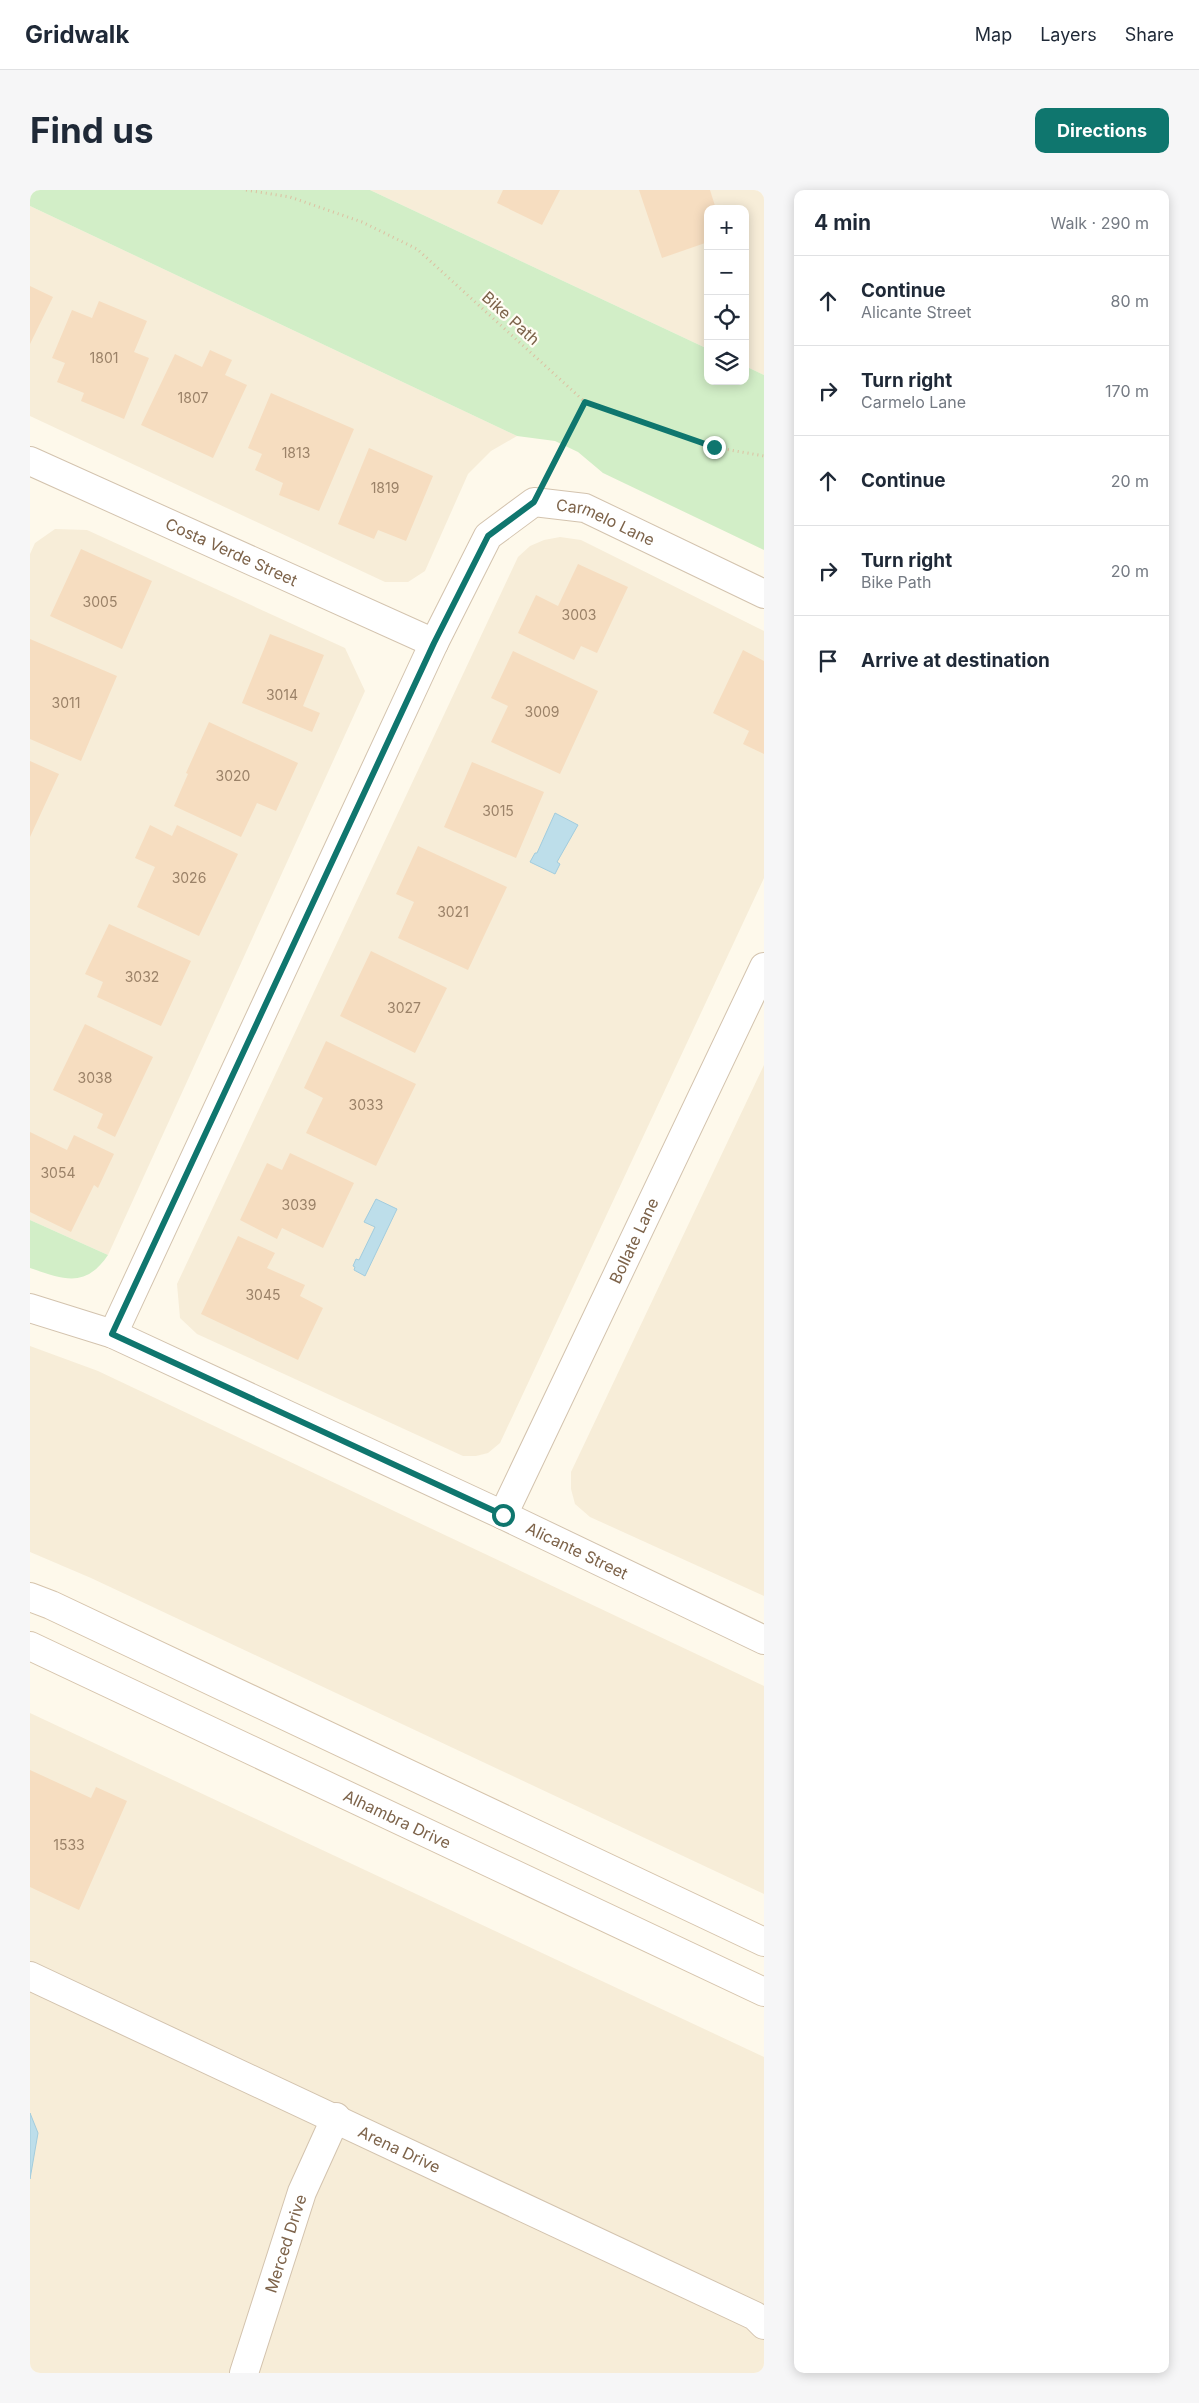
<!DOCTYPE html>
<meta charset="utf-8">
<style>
body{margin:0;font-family:Inter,sans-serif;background:#f6f6f7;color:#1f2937}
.controls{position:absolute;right:15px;top:15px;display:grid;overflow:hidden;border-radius:10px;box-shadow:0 2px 12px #0003}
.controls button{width:45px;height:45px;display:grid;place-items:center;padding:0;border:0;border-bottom:1px solid #e0e1e3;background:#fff;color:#1f2937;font:25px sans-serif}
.stop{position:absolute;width:15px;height:15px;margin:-11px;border:4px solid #0f766e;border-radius:50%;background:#fff}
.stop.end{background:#0f766e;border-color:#fff;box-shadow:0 1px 5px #0008}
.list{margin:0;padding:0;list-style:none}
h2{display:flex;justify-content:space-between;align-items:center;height:65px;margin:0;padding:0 20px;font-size:21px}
h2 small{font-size:16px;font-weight:400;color:#747a83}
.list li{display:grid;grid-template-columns:32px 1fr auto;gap:15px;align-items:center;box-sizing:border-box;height:90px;padding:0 20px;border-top:1px solid #e0e1e3}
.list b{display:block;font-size:19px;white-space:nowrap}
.list p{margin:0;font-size:16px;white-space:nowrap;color:#747a83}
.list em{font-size:16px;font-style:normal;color:#747a83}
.icon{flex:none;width:28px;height:28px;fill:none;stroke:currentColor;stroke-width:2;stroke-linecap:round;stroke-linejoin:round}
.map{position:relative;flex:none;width:734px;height:2183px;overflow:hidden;border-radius:10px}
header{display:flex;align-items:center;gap:30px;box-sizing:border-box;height:70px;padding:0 25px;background:#fff;border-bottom:1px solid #e0e1e3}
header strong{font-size:24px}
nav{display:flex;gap:28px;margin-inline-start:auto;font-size:18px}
.intro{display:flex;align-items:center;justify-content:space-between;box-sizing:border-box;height:120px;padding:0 30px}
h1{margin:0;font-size:35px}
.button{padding:12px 22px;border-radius:10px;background:#0f766e;color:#fff;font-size:18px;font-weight:700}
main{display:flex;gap:30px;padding:0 30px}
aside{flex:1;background:#fff;border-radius:10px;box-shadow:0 2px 12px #0003}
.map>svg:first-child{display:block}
</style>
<header>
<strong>Gridwalk</strong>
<nav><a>Map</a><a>Layers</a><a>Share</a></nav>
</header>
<div class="intro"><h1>Find us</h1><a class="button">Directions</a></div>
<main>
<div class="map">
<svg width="734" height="2183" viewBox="0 0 734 2183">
<rect width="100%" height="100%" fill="#fef9eb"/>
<path fill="#f7edd8" d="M340,0H734V185L715,176V19H678V159Z
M0,16L487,246L461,261L438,284L395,381L378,392H355L0,226Z
M25,339L57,340L315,458L335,501L78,1065L0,1030V364L5,353Z
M530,347L551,350L734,441V688L470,1253L458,1263L446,1266H433L167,1144L150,1128L147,1094L488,367L500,356L514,350Z
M734,875V1406L560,1327L545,1314L541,1299V1282Z
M0,1156L68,1181L734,1496V1704L61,1388L0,1362Z
M0,1523L734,1867V2183H0Z"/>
<path fill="#d2eec7" d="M0,0H340L678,159V191H715V176L734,185V360L573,283L548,262L525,251L487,246L0,16Z
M0,1030L78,1065C55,1099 33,1089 0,1078Z"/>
<path fill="#bddeea" stroke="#a2ccdd" d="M525,623L548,635L527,672L530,674L525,684L500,672L505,663H507Z
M346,1009L367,1019L335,1086L324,1080L325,1077L323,1076L326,1069L329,1070L345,1037L334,1032Z
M0,1923L8,1943L0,1989Z"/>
<path fill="#f6ddc0" d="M473,0H530L512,35L467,13Z
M609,0H680L686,19H678V52L632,68Z
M0,96L23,107L0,154Z
M69,111L117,131L104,162L119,168L94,229L51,211L54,203L27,192L35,173L22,168L42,120L62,128Z
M180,160L202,170L195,185L217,195L183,268L111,235L145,164L172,177Z
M241,203L324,239L289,321L249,305L253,293L225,280L232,264L218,258Z
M339,258L403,286L376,351L348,340L344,349L308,334Z
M51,359L122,391L92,459L20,426Z
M548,374L598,397L567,463L551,456L544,470L488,443L506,405L528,416Z
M240,444L294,465L273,516L290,523L282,542L212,513Z
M0,449L87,486L51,571L0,549Z
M713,460L734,471V564L713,554L719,541L683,523Z
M483,461L568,501L530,584L461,552L478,516L461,508Z
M179,532L268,573L246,621L227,613L211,647L144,616L158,584L156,583Z
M0,571L29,584L0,647Z
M442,572L514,602L486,668L414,637Z
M120,635L142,646L147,635L208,664L169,746L107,717L125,677L105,668Z
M388,656L477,697L438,780L368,748L384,712L366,704Z
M79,734L161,771L131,836L67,807L73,792L55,784Z
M341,761L417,798L385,863L310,826Z
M55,834L123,867L85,947L67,938L73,924L23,900Z
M296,851L386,894L346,976L276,943L293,908L274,898Z
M0,942L37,960L44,945L84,964L68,998L64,995L41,1042L0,1022Z
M260,963L324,993L293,1058L252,1038L247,1049L210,1030L237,973L252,980Z
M208,1046L245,1063L237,1078L275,1095L270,1106L293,1118L268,1170L171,1124Z
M0,1580L61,1608L66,1597L97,1611L49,1720L0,1697Z"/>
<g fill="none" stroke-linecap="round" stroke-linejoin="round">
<g stroke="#d3c3ae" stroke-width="30">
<g id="minor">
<path id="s1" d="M0,271L404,453"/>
<path id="s2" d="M0,1118L83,1144L473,1325L734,1450"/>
<path id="s3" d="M83,1144L404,453L458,346L504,312L555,318L734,404"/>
<path id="s4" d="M473,1325L734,777"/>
<path id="s5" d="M0,1786L725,2126L734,2135"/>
<path id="s6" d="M214,2183L272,2002L306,1927"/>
</g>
</g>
<g stroke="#d6c4ac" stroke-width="30">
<g id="secondary">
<path d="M0,1407L21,1415L734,1752"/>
<path id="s7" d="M0,1456L734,1802"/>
</g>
</g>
<path stroke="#dcc0a2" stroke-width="3" stroke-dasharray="1 4" stroke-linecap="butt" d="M216,0L260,7L332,32L387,59L555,212L683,257L734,266
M520,281L555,212"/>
<use href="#minor" stroke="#fff" stroke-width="28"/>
<use href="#secondary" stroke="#fff" stroke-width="28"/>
</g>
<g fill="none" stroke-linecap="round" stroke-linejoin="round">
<path stroke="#0f766e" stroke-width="6" d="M473,1325L82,1144L404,453L458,346L504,312L555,212L684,257"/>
</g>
<g text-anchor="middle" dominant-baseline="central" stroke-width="4.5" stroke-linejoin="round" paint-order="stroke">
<g font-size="14" fill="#9b8268">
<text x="74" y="167">1801</text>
<text x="163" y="207">1807</text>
<text x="266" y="262">1813</text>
<text x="355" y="297">1819</text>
<text x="70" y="411">3005</text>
<text x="549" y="424">3003</text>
<text x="252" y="504">3014</text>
<text x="36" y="512">3011</text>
<text x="512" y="521">3009</text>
<text x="203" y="585">3020</text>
<text x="468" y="620">3015</text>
<text x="159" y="687">3026</text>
<text x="423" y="721">3021</text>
<text x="112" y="786">3032</text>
<text x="374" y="817">3027</text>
<text x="65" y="887">3038</text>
<text x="336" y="914">3033</text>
<text x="28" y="982">3054</text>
<text x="269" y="1014">3039</text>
<text x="233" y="1104">3045</text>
<text x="39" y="1654">1533</text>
</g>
<g font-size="16" fill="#7d634a" stroke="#fffcf3">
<text transform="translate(481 128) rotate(42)">Bike Path</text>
<text stroke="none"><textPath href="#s3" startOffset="1014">Carmelo Lane</textPath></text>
<text stroke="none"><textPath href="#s1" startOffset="221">Costa Verde Street</textPath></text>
<text stroke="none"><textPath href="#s4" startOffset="304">Bollate Lane</textPath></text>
<text stroke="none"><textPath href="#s2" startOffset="599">Alicante Street</textPath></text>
<text stroke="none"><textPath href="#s7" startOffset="406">Alhambra Drive</textPath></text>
<text stroke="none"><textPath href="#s5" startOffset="408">Arena Drive</textPath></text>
<text stroke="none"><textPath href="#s6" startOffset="136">Merced Drive</textPath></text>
</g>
</g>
</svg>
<div class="controls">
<button>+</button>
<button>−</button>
<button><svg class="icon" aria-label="locate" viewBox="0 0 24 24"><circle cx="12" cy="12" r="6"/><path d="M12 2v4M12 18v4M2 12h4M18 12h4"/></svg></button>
<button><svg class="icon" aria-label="layers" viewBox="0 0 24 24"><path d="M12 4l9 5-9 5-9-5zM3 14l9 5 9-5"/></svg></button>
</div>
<div class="stop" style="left:473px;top:1325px"></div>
<div class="stop end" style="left:684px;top:257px"></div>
</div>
<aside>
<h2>4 min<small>Walk · 290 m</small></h2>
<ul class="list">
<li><svg class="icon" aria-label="ahead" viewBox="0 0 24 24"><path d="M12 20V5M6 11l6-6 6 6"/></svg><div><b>Continue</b><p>Alicante Street</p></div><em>80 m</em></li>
<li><svg class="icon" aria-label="right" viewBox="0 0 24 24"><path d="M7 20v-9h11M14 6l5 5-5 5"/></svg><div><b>Turn right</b><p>Carmelo Lane</p></div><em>170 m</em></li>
<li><svg class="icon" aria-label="ahead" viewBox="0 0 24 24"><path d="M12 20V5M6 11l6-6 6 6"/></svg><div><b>Continue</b></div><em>20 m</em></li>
<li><svg class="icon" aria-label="right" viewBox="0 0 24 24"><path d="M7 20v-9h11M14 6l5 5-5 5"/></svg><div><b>Turn right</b><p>Bike Path</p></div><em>20 m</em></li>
<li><svg class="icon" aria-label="arrive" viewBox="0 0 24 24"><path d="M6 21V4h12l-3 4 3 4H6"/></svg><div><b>Arrive at destination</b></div></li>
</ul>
</aside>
</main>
